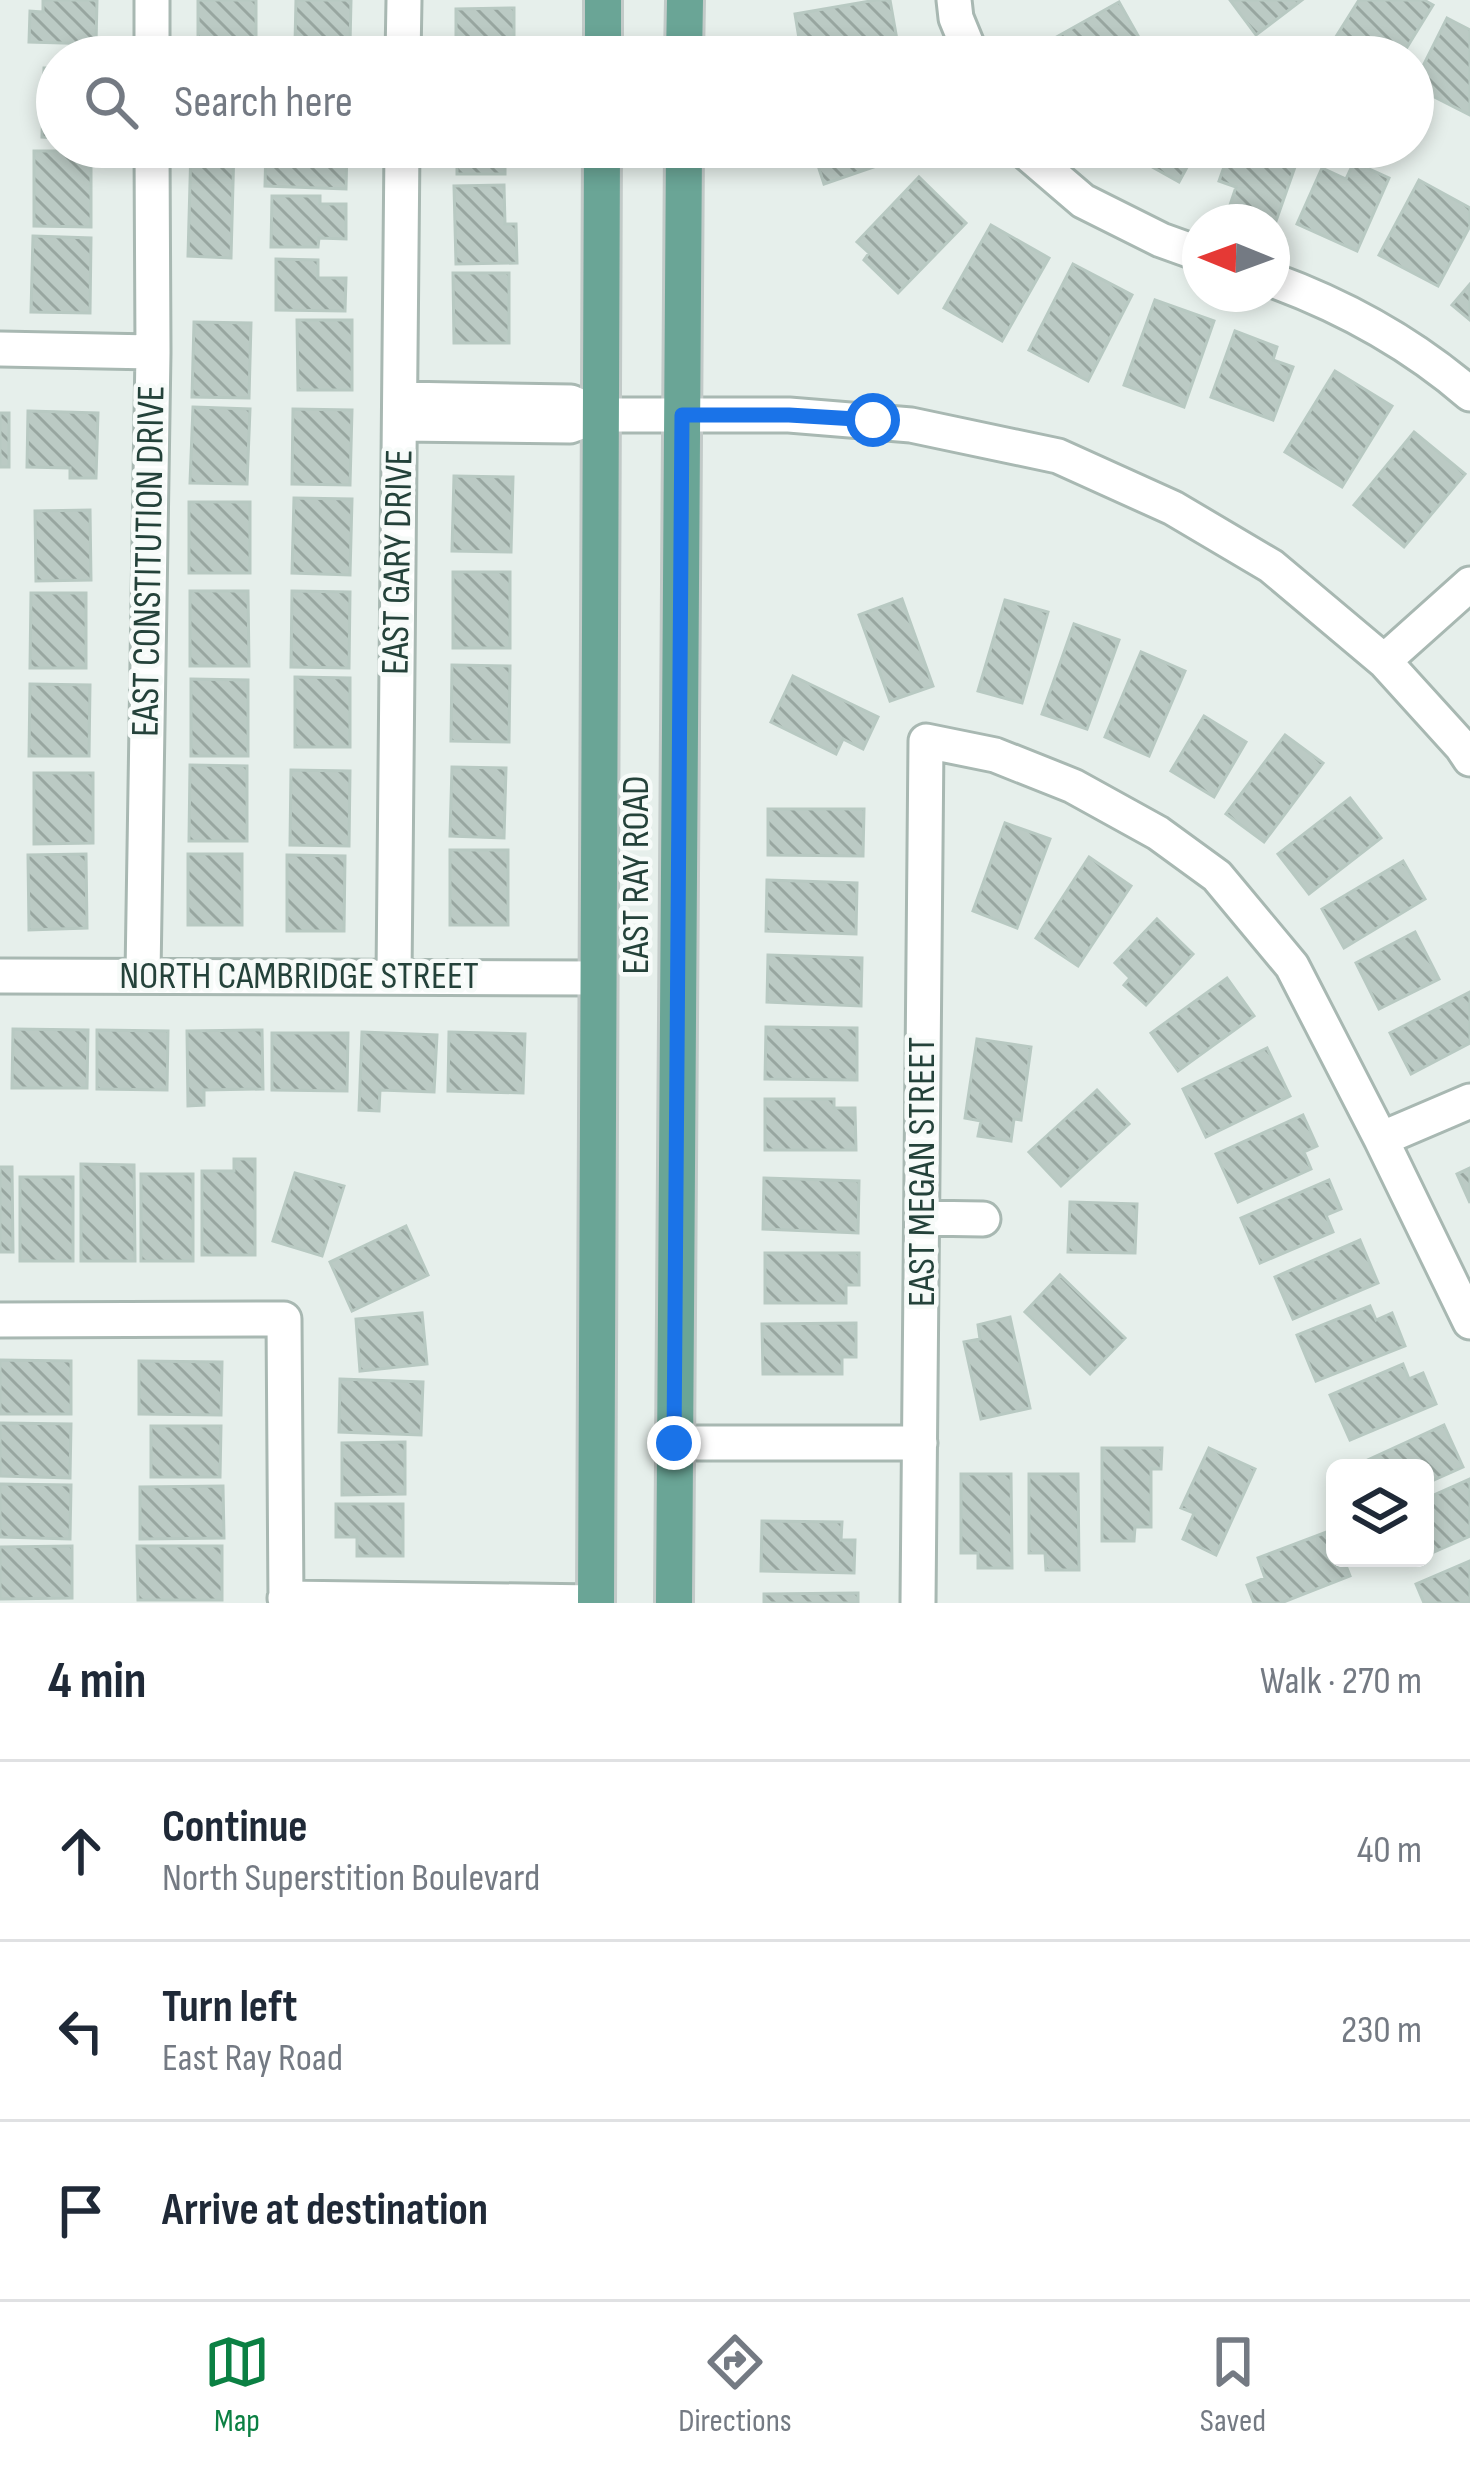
<!DOCTYPE html>
<meta charset="utf-8">
<style>
body{margin:0;font-family:"Sofia Sans Condensed",sans-serif;background:#f2f2f3;color:#1f2937}
.controls{position:absolute;right:36px;bottom:36px;display:grid;overflow:hidden;border-radius:18px;box-shadow:0 6px 18px #0003}
.controls button{width:108px;height:108px;display:grid;place-items:center;padding:0;border:0;border-bottom:3px solid #e0e1e3;background:#fff;color:#1f2937;font:60px sans-serif}
.compass{position:absolute;left:1182px;top:204px;width:108px;height:108px;border-radius:50%;background:#fff;box-shadow:0 6px 18px #0003;rotate:271deg}
.stop{position:absolute;width:36px;height:36px;margin:-27px;border:9px solid #1a73e8;border-radius:50%;background:#fff}
.stop.end{background:#1a73e8;border-color:#fff;box-shadow:0 3px 12px #0008}
.list{margin:0;padding:0;list-style:none}
h2{display:flex;justify-content:space-between;align-items:center;height:156px;margin:0;padding:0 48px;font-size:51px}
h2 small{font-size:39px;font-weight:400;color:#747a83}
.list li{display:grid;grid-template-columns:78px 1fr auto;gap:36px;align-items:center;box-sizing:border-box;height:180px;padding:0 48px;border-top:3px solid #e0e1e3}
.list b{display:block;font-size:45px;white-space:nowrap}
.list p{margin:0;font-size:39px;white-space:nowrap;color:#747a83}
.list em{font-size:39px;font-style:normal;color:#747a83}
.icon{flex:none;width:66px;height:66px;fill:none;stroke:currentColor;stroke-width:2;stroke-linecap:round;stroke-linejoin:round}
.map{position:relative;flex:none;width:1470px;height:1603px;overflow:hidden}
.search{position:absolute;background:#fff;box-shadow:0 6px 18px #0003;left:36px;right:36px;top:36px;height:132px;display:flex;align-items:center;gap:30px;box-sizing:border-box;padding:0 42px;border-radius:66px;color:#747a83;font-size:45px}
.sheet{height:696px;background:#fff}
nav{display:flex;justify-content:space-around;align-items:center;box-sizing:border-box;height:168px;border-top:3px solid #e0e1e3;background:#fff;font-size:33px;color:#747a83}
nav a{display:grid;justify-items:center;gap:6px}
nav .on{color:#0b8043}
.map>svg:first-child{display:block}
</style>
<div class="map">
<svg width="1470" height="1603" viewBox="0 0 1470 1603">
<defs>
<pattern id="building-back-hatch" width="6" height="6" patternUnits="userSpaceOnUse" patternTransform="scale(3)"><rect width="6" height="6" fill="#bbcac4"/><path d="M-1 5l2 2M0 0l6 6M5-1l2 2" fill="none" stroke="#98a6a0"/></pattern>
</defs>
<rect width="100%" height="100%" fill="#e6efeb"/>
<path fill="url(#building-back-hatch)" stroke="#b8c9c2" stroke-width="3" d="M43,0H97L96,44L29,42L30,11L43,12Z
M198,0H256V48H198Z
M296,0H351L350,44L295,43Z
M876,0H890L900,57H802L795,14Z
M1230,0H1302L1256,35Z
M1359,0H1424L1433,5L1401,57H1336L1327,51Z
M1119,2L1150,57H1039L1035,49Z
M514,8V57H456V9Z
M1447,18L1470,30V115L1413,86Z
M44,68H57V138L42,137Z
M191,147H234L231,258L188,256Z
M266,147H347L346,189L265,186Z
M457,147H505V174H457Z
M812,147H912L914,153L824,184Z
M1124,147H1198L1179,182L1122,150Z
M1231,147H1302L1276,221L1230,205L1236,187L1219,181Z
M34,151H91V227L34,226Z
M1354,162L1389,178L1357,251L1297,224L1322,168L1346,179Z
M919,177L966,223L898,293L864,260L869,253L857,242Z
M1419,180L1470,208V226L1438,286L1379,255Z
M504,185L505,224H516L517,263L456,264L454,186Z
M272,196H320V204H346V239L319,238L318,247H271Z
M991,225L1049,258L1002,341L944,308Z
M33,236L91,238L90,313L31,312Z
M276,259L318,260V278H346L345,311L276,310Z
M1073,264L1132,295L1088,381L1029,350Z
M453,273H509V343H454Z
M1470,284V320L1452,305Z
M1155,300L1214,321L1184,407L1124,385Z
M297,320H352V390H298Z
M194,322L251,323L249,398L192,397Z
M1235,331L1277,347L1273,360L1293,367L1273,420L1211,397Z
M1335,371L1392,406L1342,487L1285,452Z
M193,407L250,409L247,484L190,483Z
M293,409L352,410L350,485L292,484Z
M28,411L98,413L96,478H70V468L27,467Z
M0,413H9V467H0Z
M1414,432L1465,474L1404,547L1354,505Z
M454,476L513,477L511,552L452,551Z
M294,498L352,499L350,575L292,573Z
M189,502H250V573H189Z
M90,510L91,580L36,581L35,511Z
M453,572H510V648H453Z
M190,591H248L249,666H190Z
M292,591L350,592L349,668L291,667Z
M31,593H86V668H30Z
M902,599L933,686L890,701L859,615Z
M1005,600L1048,612L1022,703L978,691Z
M1074,624L1119,640L1087,729L1042,714Z
M1141,652L1185,671L1149,756L1105,737Z
M452,665L510,666L509,742L451,741Z
M793,676L878,717L863,749L843,739L836,754L771,722Z
M295,677L350,678V747H295Z
M191,679L248,680V756H191Z
M30,684L90,685L89,756H29Z
M1204,716L1246,742L1214,797L1171,771Z
M1285,735L1323,763L1264,842L1226,814Z
M190,765L247,766V841H189Z
M452,767L506,768L504,838L450,836Z
M291,770L350,771L349,846L290,845Z
M34,773H93V843L34,844Z
M1350,798L1381,838L1309,894L1278,854Z
M768,809H864L863,856L768,855Z
M1005,823L1050,839L1017,928L973,911Z
M450,850H508V925H450Z
M86,854L87,928L29,930L28,855Z
M188,854H242V925H188Z
M287,855L345,856L344,931H287Z
M1089,857L1131,886L1078,966L1036,938Z
M1403,861L1425,899L1344,948L1322,909Z
M767,880L857,883L856,934L766,931Z
M1157,919L1193,954L1146,1005L1124,985L1130,978L1115,963Z
M1415,932L1439,979L1379,1009L1356,963Z
M768,955L862,958L861,1006L767,1002Z
M1227,978L1254,1016L1178,1071L1151,1033Z
M1470,992V1043L1411,1074L1390,1033Z
M766,1027L857,1028V1080L765,1079Z
M13,1029L88,1030L87,1088H12Z
M97,1030L168,1031L167,1090L97,1089Z
M262,1030L263,1089L204,1090V1105L188,1106L187,1031Z
M362,1032L437,1035L434,1092L380,1090L379,1111L359,1110Z
M449,1032L525,1034L523,1093L448,1091Z
M272,1033H348L347,1091L272,1090Z
M977,1039L1031,1047L1021,1120L1014,1119L1011,1141L978,1136L981,1121L965,1118Z
M1267,1048L1290,1096L1206,1137L1183,1089Z
M1097,1090L1129,1124L1061,1186L1029,1152Z
M765,1099H834V1108H855L856,1150H765Z
M1303,1115L1317,1146L1304,1152L1311,1169L1238,1202L1216,1154Z
M234,1159H255V1255H202V1171H234Z
M81,1164L134,1165L135,1261H81Z
M0,1167H12L13,1252H0Z
M1470,1168V1203L1457,1174Z
M295,1173L344,1186L322,1256L273,1241Z
M141,1174H193V1261H141Z
M20,1177H73V1261H20Z
M764,1178L859,1181L858,1233L763,1229Z
M1329,1180L1341,1209L1326,1215L1333,1232L1260,1263L1241,1218Z
M1070,1202L1137,1204L1135,1253L1068,1252Z
M406,1226L428,1275L352,1311L330,1262Z
M1360,1240L1378,1283L1293,1319L1275,1277Z
M765,1253H859V1285H846V1303H765Z
M1060,1275L1125,1338L1090,1374L1025,1312Z
M1370,1306L1376,1320L1392,1313L1405,1346L1316,1381L1297,1335Z
M422,1313L427,1364L360,1371L356,1319Z
M1010,1317L1030,1408L981,1419L964,1342L980,1339L978,1325Z
M856,1323V1357H842V1374H763L762,1324Z
M0,1360L71,1361V1414H0Z
M139,1361L222,1362L221,1415L139,1414Z
M1403,1364L1409,1379L1423,1373L1436,1404L1350,1440L1330,1395Z
M340,1379L423,1382L421,1435L339,1432Z
M0,1423L71,1424L70,1478L0,1476Z
M1444,1425L1463,1467L1425,1484V1468H1361L1359,1464Z
M151,1426H221L220,1477H151Z
M405,1442V1494L342,1495V1443Z
M1102,1448H1162L1161,1469H1151V1527H1135L1134,1541H1102Z
M1209,1448L1255,1469L1216,1555L1183,1539L1194,1513L1181,1508Z
M961,1474H1011L1012,1568H978V1553H961Z
M1029,1474H1078L1079,1570H1046L1045,1553H1029Z
M1470,1479V1536L1425,1556V1499Z
M0,1484L71,1485L70,1539L0,1537Z
M223,1486L224,1538L140,1539V1487Z
M336,1504H403V1556H357V1537H336Z
M762,1521L842,1522L841,1540H855L854,1573L761,1571Z
M1332,1530L1335,1538V1558H1343L1350,1576L1281,1603H1254L1247,1585L1265,1578L1258,1558Z
M72,1546V1598L0,1599V1547Z
M137,1546H222V1600H138Z
M1470,1561V1603H1424L1416,1584Z
M858,1593V1603H764V1594Z"/>
<g fill="none" stroke-linecap="round" stroke-linejoin="round">
<g stroke="#a8b8b2" stroke-width="39">
<path id="minor" d="M954,0L956,18L972,57
M152,57V0
M403,57L404,0
M1020,147L1083,201L1161,240L1200,254
M1272,280C1343,306 1412,344 1470,394
M0,349L153,352
M400,399L571,402L600,415
M400,424L570,426L600,415H789L911,425L1058,456L1173,508L1271,566L1384,661L1462,747L1470,759
M1384,661L1470,584
M143,974L153,352L152,147
M0,976L598,978
M394,977L402,147
M1381,1139L1470,1101
M922,1218L983,1219
M0,1320L284,1319L286,1603
M674,1443H920
M285,1598L596,1602
M918,1603L926,741L995,755L1073,786L1158,833L1217,876L1292,966L1381,1139L1470,1322"/>
</g>
<g stroke="#c2cac8" stroke-width="42">
<path id="major" d="M603,57V0
M684,57L685,0
M596,1603L602,147
M674,1603L684,147"/>
</g>
<use href="#minor" stroke="#fff" stroke-width="33"/>
<use href="#major" stroke="#6aa596" stroke-width="36"/>
</g>
<g fill="none" stroke-linecap="round" stroke-linejoin="round">
<path stroke="#1a73e8" stroke-width="15" d="M674,1443L682,415H789L873,420"/>
</g>
<g text-anchor="middle" dominant-baseline="central" stroke-width="9" stroke-linejoin="round" paint-order="stroke">
<g font-size="39" fill="#24423a" stroke="#f7fbf9">
<text transform="translate(149 561) rotate(-89)">EAST CONSTITUTION DRIVE</text>
<text transform="translate(398 562) rotate(-89)">EAST GARY DRIVE</text>
<text transform="translate(636 875) rotate(-90)">EAST RAY ROAD</text>
<text x="299" y="976">NORTH CAMBRIDGE STREET</text>
<text transform="translate(922 1172) rotate(-90)">EAST MEGAN STREET</text>
</g>
</g>
</svg>
<div class="controls">
<button><svg class="icon" aria-label="layers" viewBox="0 0 24 24"><path d="M12 4l9 5-9 5-9-5zM3 14l9 5 9-5"/></svg></button>
</div>
<svg class="compass" viewBox="-18 -18 36 36"><path d="M0-13l5 13h-10z" fill="#e53935"/><path d="M0 13l5-13h-10z" fill="#747a83"/></svg>
<div class="stop" style="left:873px;top:420px"></div>
<div class="stop end" style="left:674px;top:1443px"></div>
<div class="search"><svg class="icon" aria-label="search" viewBox="0 0 24 24"><circle cx="10" cy="10" r="6"/><path d="M15 15l6 6"/></svg>Search here</div>
</div>
<section class="sheet">
<h2>4 min<small>Walk · 270 m</small></h2>
<ul class="list">
<li><svg class="icon" aria-label="ahead" viewBox="0 0 24 24"><path d="M12 20V5M6 11l6-6 6 6"/></svg><div><b>Continue</b><p>North Superstition Boulevard</p></div><em>40 m</em></li>
<li><svg class="icon" aria-label="left" viewBox="0 0 24 24"><path d="M17 20v-9H6M10 6l-5 5 5 5"/></svg><div><b>Turn left</b><p>East Ray Road</p></div><em>230 m</em></li>
<li><svg class="icon" aria-label="arrive" viewBox="0 0 24 24"><path d="M6 21V4h12l-3 4 3 4H6"/></svg><div><b>Arrive at destination</b></div></li>
</ul>
</section>
<nav>
<a class="on"><svg class="icon" aria-label="map" viewBox="0 0 24 24"><path d="M3 6l6-2 6 2 6-2v14l-6 2-6-2-6 2zM9 4v14M15 6v14"/></svg>Map</a>
<a><svg class="icon" aria-label="directions" viewBox="0 0 24 24"><path d="M12 3l9 9-9 9-9-9zM9 14v-3h6M13 9l2 2-2 2"/></svg>Directions</a>
<a><svg class="icon" aria-label="saved" viewBox="0 0 24 24"><path d="M7 4h10v16l-5-4-5 4z"/></svg>Saved</a>
</nav>
